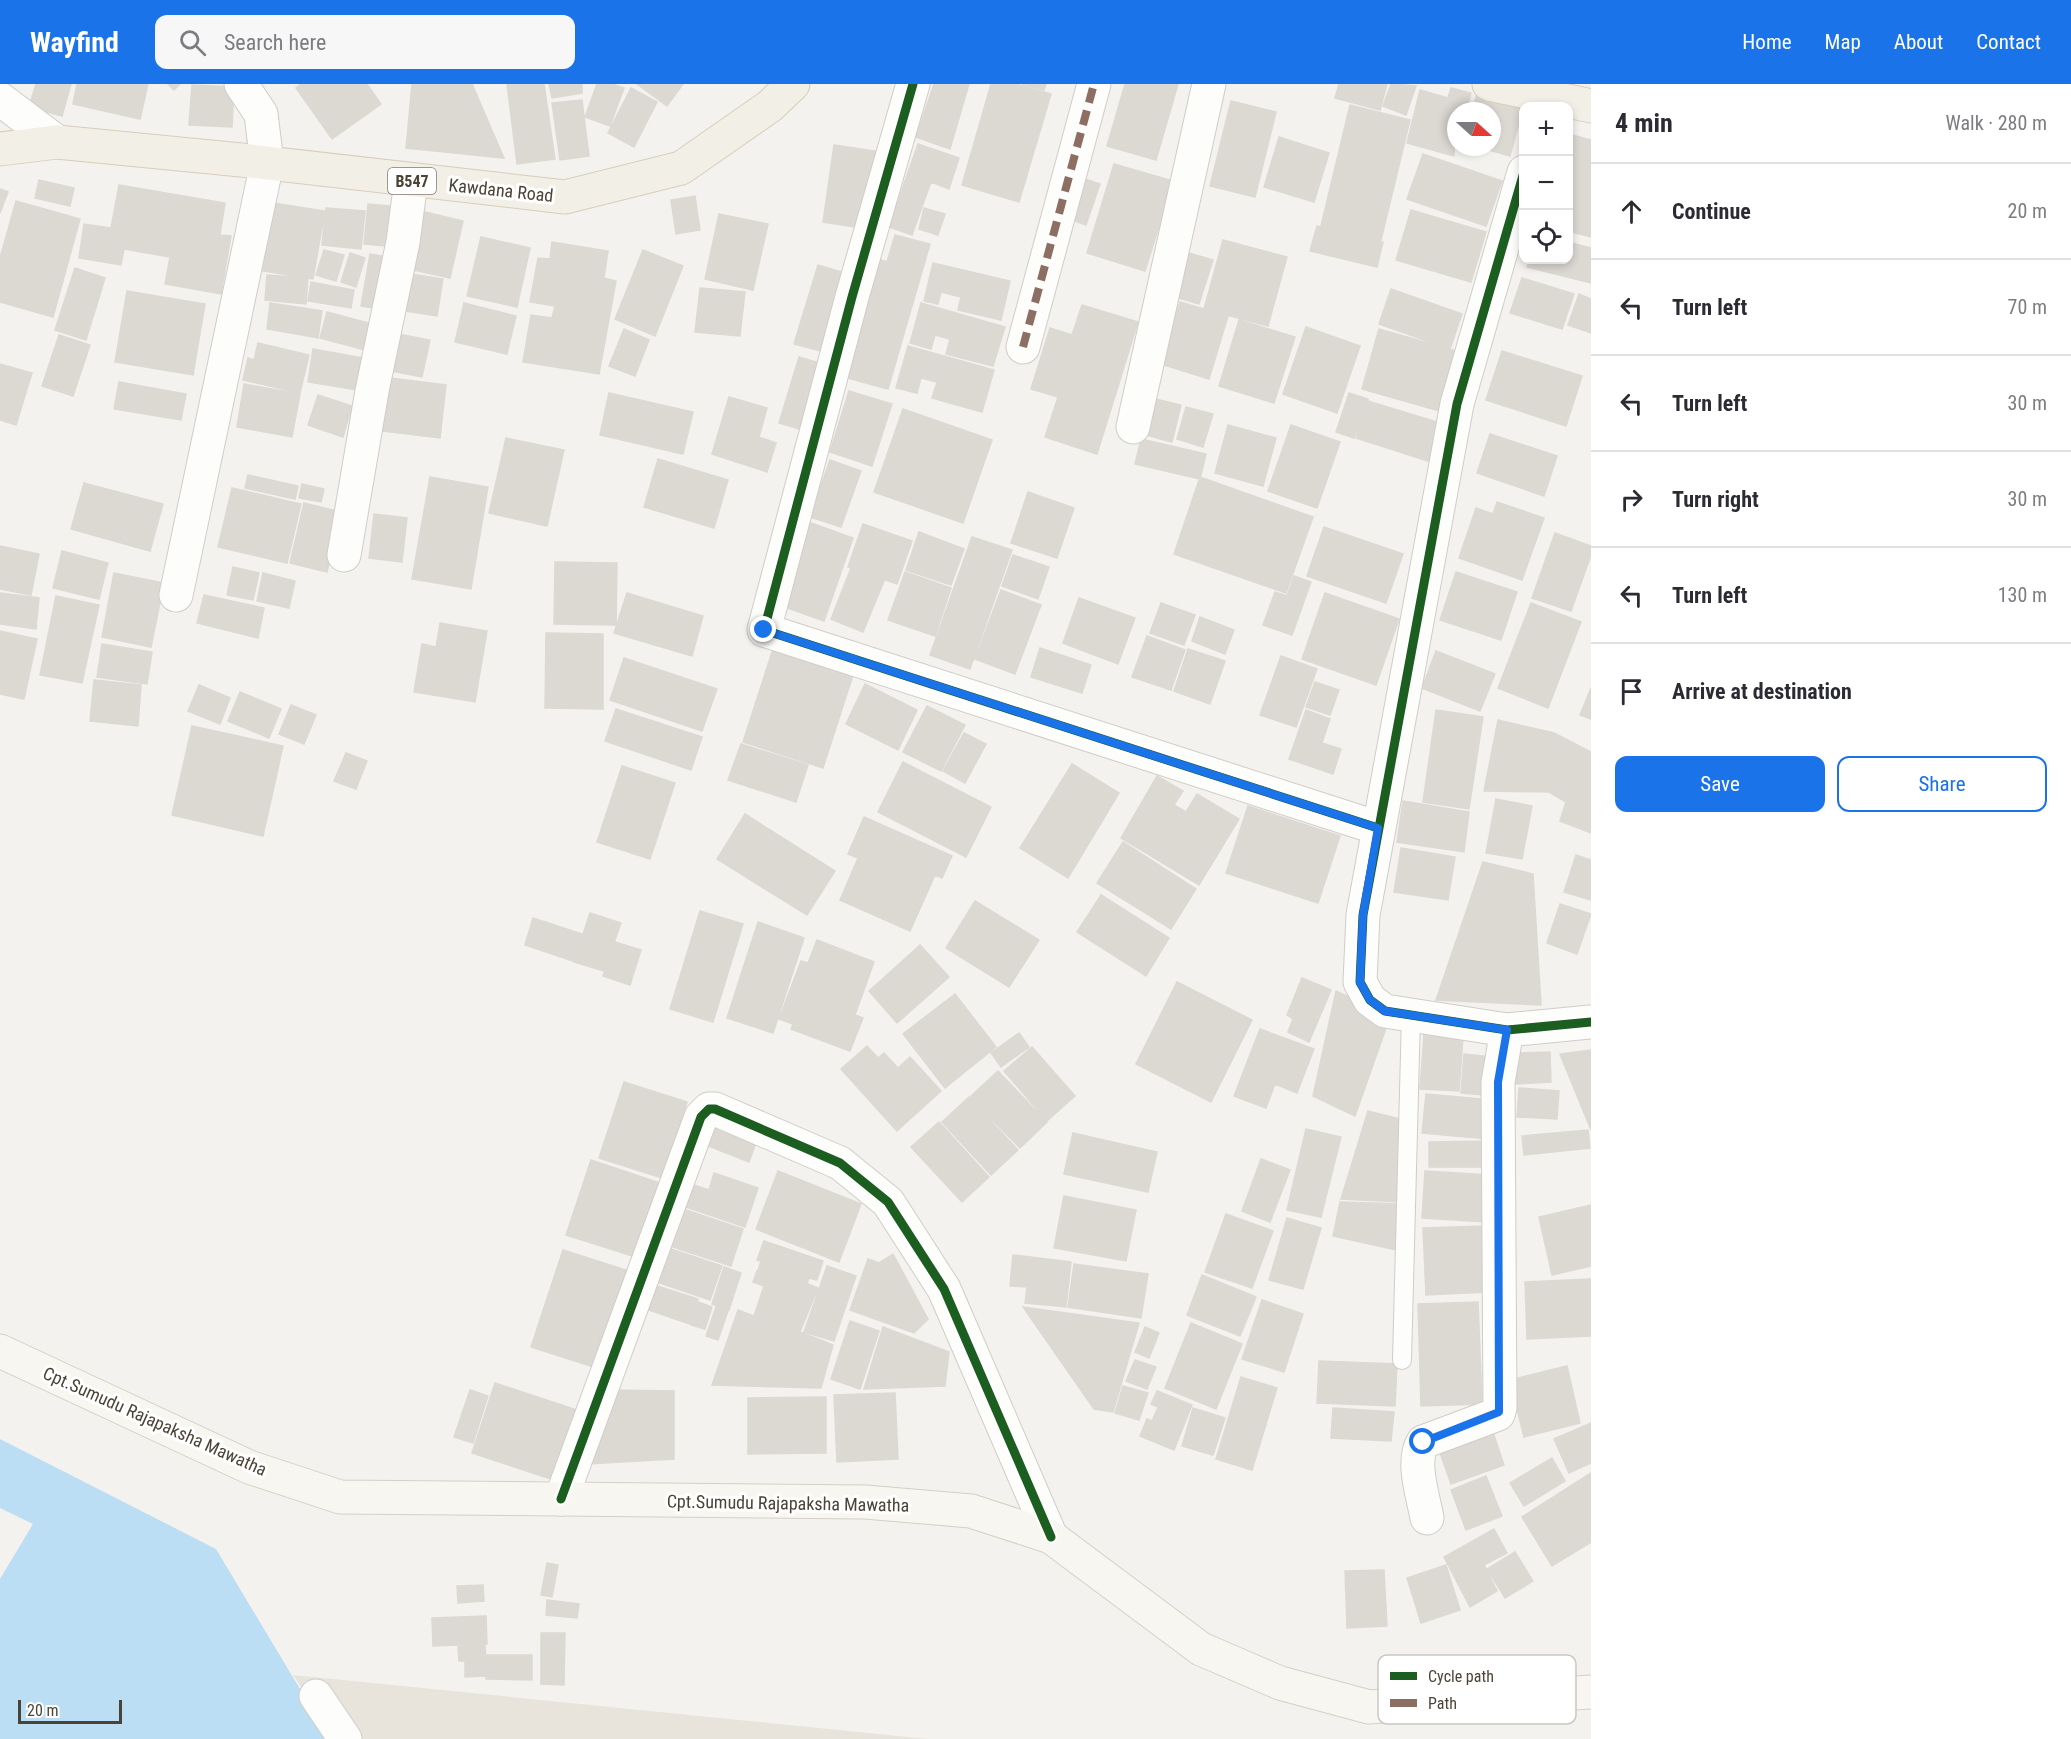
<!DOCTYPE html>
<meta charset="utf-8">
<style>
body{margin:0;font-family:"Roboto Condensed",sans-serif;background:#f7f7f7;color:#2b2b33}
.controls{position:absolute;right:18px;top:18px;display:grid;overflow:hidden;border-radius:12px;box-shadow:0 3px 9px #0003}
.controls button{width:54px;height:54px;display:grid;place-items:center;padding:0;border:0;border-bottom:2px solid #e1e1e2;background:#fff;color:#2b2b33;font:30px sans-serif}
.compass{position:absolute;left:1447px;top:18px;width:54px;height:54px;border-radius:50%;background:#fff;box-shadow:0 3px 9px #0003;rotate:111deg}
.scale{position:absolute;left:18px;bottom:15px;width:104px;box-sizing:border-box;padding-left:6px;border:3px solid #4c4337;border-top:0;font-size:16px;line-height:21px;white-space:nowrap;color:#4c4337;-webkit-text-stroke:4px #fff;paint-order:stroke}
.stop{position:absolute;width:18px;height:18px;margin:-14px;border:4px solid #1a73e8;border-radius:50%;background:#fff}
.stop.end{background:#1a73e8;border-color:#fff;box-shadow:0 2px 6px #0008}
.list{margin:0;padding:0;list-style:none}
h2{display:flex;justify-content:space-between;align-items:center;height:78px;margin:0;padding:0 24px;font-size:26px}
h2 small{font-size:20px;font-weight:400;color:#7c7c81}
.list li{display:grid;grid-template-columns:39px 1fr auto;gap:18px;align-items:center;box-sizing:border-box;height:96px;padding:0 24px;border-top:2px solid #e1e1e2}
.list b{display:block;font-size:22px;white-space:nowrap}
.list em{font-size:20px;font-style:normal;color:#7c7c81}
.actions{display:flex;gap:12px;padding:18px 24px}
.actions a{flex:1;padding:14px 0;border:2px solid #1a73e8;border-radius:12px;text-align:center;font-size:21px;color:#1a73e8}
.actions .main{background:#1a73e8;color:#fff}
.icon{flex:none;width:33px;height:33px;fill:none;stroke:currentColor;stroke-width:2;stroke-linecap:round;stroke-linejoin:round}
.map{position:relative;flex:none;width:1591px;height:1655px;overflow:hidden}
header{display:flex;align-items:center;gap:36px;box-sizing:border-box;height:84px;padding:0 30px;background:#1a73e8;color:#fff}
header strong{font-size:28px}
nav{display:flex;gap:33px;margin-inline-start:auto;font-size:21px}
.search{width:420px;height:54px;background:#f7f7f7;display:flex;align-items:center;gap:15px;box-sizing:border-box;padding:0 21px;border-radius:12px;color:#7c7c81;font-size:22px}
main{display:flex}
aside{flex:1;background:#fff}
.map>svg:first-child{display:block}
</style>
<header>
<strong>Wayfind</strong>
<div class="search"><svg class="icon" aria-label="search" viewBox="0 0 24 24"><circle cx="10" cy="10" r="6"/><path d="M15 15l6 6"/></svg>Search here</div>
<nav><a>Home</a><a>Map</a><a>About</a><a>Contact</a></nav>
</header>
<main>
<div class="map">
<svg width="1591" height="1655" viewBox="0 0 1591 1655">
<rect width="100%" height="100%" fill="#f3f2ee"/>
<path fill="#e8e4db" d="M293,1591L928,1655H337Z"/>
<path fill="#bbdef4" d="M0,1355L216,1465L330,1655H0V1495L33,1440L0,1424Z"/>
<path fill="#dcd9d3" stroke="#dcd9d3" stroke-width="1.5" d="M36,0H71L62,32L29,23Z
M77,0H148L140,35L73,20Z
M168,0H180L174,6Z
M301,0H367L381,20L332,55L296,4Z
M412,0H472L504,74L406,64Z
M507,0H544L555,75L517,80Z
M549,0H582V9L552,14Z
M597,0H612L624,4L610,42L585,33Z
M637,0H683L667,22Z
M934,0H969L950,65L916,53Z
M991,0H1016L1051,10L1019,118L962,101Z
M1022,0H1046L1044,6Z
M1125,0H1178L1156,76L1107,62Z
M1339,0H1387L1380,26L1335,14Z
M1391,0L1416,2L1406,31L1383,22Z
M192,1L234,3L232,43L189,41Z
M631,4L657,18L634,63L608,49Z
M1451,4L1471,9L1466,27H1456L1454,72L1407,59L1420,6L1448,14Z
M1478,7L1524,20L1510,72L1479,63H1492V27H1472Z
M582,16L589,72L560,76L552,19Z
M1231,17L1276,28L1255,113L1210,102Z
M1350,21L1410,36L1381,156L1321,142Z
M1568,50L1591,56V153L1568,147Z
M1279,53L1329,69L1314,118L1264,103Z
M918,60L959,74L949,105L931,98L912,151L889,143Z
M834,61L880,68L868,145L823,138Z
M1423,70L1502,97L1486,142L1407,115Z
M1114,80L1173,97L1145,187L1087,169Z
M1079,93L1100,100L1086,141L1066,134Z
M39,96L74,104L70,122L35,114Z
M119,101L225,119L220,151L231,152L221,210L165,200L170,173L124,165L121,181L79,174L84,140L111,144Z
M0,105L8,108L0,129Z
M695,112L700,146L676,150L671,116Z
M16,117L80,135L53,233L0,218V174Z
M273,119L325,127L313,195L263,187Z
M368,120L401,123L397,163L364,160Z
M326,124L365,127L361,165L322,161Z
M924,124L945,130L938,151L919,145Z
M417,126L463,137L450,194L404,184Z
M1411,126L1486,148L1471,198L1396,176Z
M719,130L768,140L753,206L705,195Z
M1317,142L1383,158L1377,183L1310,167Z
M895,151L930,160L888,305L840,292L875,174L887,178Z
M481,153L530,164L517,223L467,212Z
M1223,156L1287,173L1268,242L1204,225Z
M552,158L608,167L604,194L616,197L599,290L523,278L531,231L552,234L555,222L530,218L538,174L550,175Z
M1568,158L1591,164V199L1527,183L1529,176H1568Z
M324,166L344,171L336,197L316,191Z
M643,166L683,182L655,252L615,235Z
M350,169L365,174L356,203L341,198Z
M1189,169L1213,176L1199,220L1176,213Z
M370,170L393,174L384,226L361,222Z
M933,179L1010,197L1001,236L958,226L961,213L941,208L938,220L924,217Z
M818,181L848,190L825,268L794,260Z
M75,184L105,194L86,256L55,246Z
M405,189L443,195L437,232L398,226Z
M267,191L308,194L306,220L265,216Z
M1522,194L1574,210L1562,245L1510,229Z
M311,198L354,206L351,224L308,217Z
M700,204L745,208L740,252L695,248Z
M1391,205L1462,230L1450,265L1379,240Z
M127,207L205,220L193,291L115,278Z
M1579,210L1591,215V249L1568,241Z
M1180,218L1228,232L1209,295L1161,280Z
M270,219L322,227L318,254L267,245Z
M464,219L516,232L507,270L455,258Z
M921,219L1005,243L993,282L946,270L950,255L935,251L931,265L910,259Z
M1082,221L1138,238L1097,370L1045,353L1058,313L1031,305L1050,244L1072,251Z
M327,228L376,241L369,267L320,254Z
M1239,236L1295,253L1274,319L1219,302Z
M1306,243L1360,262L1337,329L1283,310Z
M624,245L649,256L635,292L609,282Z
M1379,245L1460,268L1443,328L1362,305Z
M393,249L430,256L422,293L385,286Z
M59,251L90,261L73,312L42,302Z
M258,259L309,271L300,309L243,296L248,274L254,276Z
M908,262L994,286L982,328L932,314L937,298L921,294L917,309L896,304Z
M313,265L369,275L363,307L308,298Z
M1502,267L1582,292L1566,342L1486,316Z
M799,273L826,281L806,347L779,339Z
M0,280L32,289L16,341L0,336Z
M390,294L446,301L440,354L383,347Z
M119,298L186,310L181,336L114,325Z
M244,300L300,310L292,353L237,343Z
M849,307L892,320L872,382L830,368Z
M609,309L693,328L683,370L600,351Z
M1349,309L1368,315L1354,354L1336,348Z
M318,311L352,322L343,353L308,341Z
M729,313L767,324L759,353L776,359L767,388L712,370Z
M1151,314L1181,321L1172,358L1142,350Z
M1368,317L1440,339L1428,377L1356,354Z
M1186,323L1213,330L1203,363L1177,355Z
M903,325L992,356L963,439L874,408Z
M1228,341L1276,354L1263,402L1215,389Z
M1291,341L1340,358L1317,424L1268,407Z
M1490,350L1557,372L1544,412L1477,389Z
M506,354L564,366L547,442L489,429Z
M1141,355L1206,370L1200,395L1135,380Z
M658,375L728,396L714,444L644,423Z
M830,376L861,387L841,443L810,433Z
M248,391L298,402L295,415L245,404Z
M430,393L488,403L471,505L412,495Z
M1200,393L1313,433L1286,509L1174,470Z
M84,399L163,420L150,467L71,445Z
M302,400L324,405L321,418L299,414Z
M232,404L301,420L287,479L218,463Z
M1028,408L1074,424L1057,474L1011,459Z
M1497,418L1544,434L1522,496L1459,474L1476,424L1493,430Z
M304,419L341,428L327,488L290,479Z
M374,430L407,434L402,478L369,474Z
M811,439L853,454L824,537L782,522Z
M863,440L912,457L897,500L848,483Z
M1324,443L1403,470L1386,519L1307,492Z
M919,448L964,465L951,501L906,486Z
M1555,449L1591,462V471L1571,527L1532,514Z
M972,453L1012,466L970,585L930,571Z
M0,462L39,470L31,511L0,505Z
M62,467L108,479L99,515L53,504Z
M1013,471L1049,483L1038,515L1002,502Z
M555,478L617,479L616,541L554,540Z
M233,483L259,489L253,516L227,511Z
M851,484L884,497L863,548L831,535Z
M905,488L951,504L935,552L888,536Z
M1456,488L1517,508L1501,556L1440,536Z
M114,489L164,499L151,563L102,553Z
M263,489L295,497L289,524L257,517Z
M1294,492L1311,498L1292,551L1263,541L1275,508L1287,512Z
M1001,506L1041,521L1015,590L975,575Z
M0,509L39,514L36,545L0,540Z
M627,509L703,532L692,572L614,549Z
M1325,509L1399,535L1376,601L1302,575Z
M204,511L264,524L258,554L197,539Z
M56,512L99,521L82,599L40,591Z
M1079,514L1135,534L1118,580L1063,559Z
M1161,519L1195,531L1184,561L1150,549Z
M1531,519L1581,538L1548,624L1498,604Z
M1200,533L1234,546L1225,570L1192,557Z
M440,539L487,547L475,618L414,608L422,560L436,563Z
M0,547L37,555L24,615L0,610Z
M546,549L603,550V625L545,624Z
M1147,552L1185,566L1171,606L1132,593Z
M102,560L152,568L147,600L97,593Z
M1040,564L1091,581L1082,609L1031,593Z
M773,565L853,591L823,684L743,658Z
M1188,565L1225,577L1210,620L1174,607Z
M1436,567L1495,590L1480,627L1422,604Z
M1281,572L1317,585L1296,643L1260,631Z
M624,574L717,605L702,647L610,616Z
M94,596L141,601L138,642L90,637Z
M1315,598L1339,606L1330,631L1306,623Z
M865,600L917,626L898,666L846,640Z
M199,601L230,614L220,640L188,627Z
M1591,604V635L1580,631Z
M240,608L281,625L269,654L228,637Z
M291,621L316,631L304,660L279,650Z
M927,622L965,641L941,687L903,668Z
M616,625L702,653L691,686L605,657Z
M1306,626L1330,635L1322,659L1341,665L1333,690L1289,675Z
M1436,626L1483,633L1469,725L1423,718Z
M1498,636L1554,649L1591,668V749L1560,737L1566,718L1549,708L1484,707Z
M192,642L283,662L263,752L172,731Z
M964,649L986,660L965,699L943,687Z
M741,660L808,681L796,718L728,696Z
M346,669L367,677L356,705L334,697Z
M903,678L991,723L966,773L878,728Z
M1072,680L1119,709L1068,794L1020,764Z
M622,682L675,699L650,775L597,758Z
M1157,692L1183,707L1174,721L1186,728L1197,710L1239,735L1199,801L1121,754Z
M1496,715L1532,722L1522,775L1486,769Z
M1403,717L1469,728L1464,768L1397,758Z
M1248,722L1340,752L1318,819L1226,789Z
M745,730L835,787L807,831L717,775Z
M864,733L952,772L942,794L935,791L910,847L840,816L858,774L848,770Z
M1123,758L1196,805L1171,845L1097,799Z
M1401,764L1455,773L1448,816L1394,808Z
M1576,771L1591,776V816L1564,808Z
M1483,778L1533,790L1541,921L1436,916Z
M1101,811L1169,854L1146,892L1077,848Z
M975,817L1039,856L1009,903L946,864Z
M1560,820L1591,830L1577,870L1547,859Z
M700,827L743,840L713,938L670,925Z
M590,829L621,839L604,887L574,878Z
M533,834L582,850L573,877L525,861Z
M758,838L804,854L773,949L727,934Z
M817,856L874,878L855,931L863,934L850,967L791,945L793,940L779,935L801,877L808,879Z
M615,858L641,866L630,901L603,892Z
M920,861L949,893L897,939L869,907Z
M1302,894L1331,906L1309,958L1288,948L1293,935L1287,931Z
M1177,898L1252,936L1211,1018L1136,980Z
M1336,907L1390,933L1355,1032L1313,1012Z
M955,910L996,963L945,1004L903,950Z
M1260,945L1314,965L1297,1009L1275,1000L1266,1024L1234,1012Z
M1019,949L1029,963L1001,983L991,969Z
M1424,950L1463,953L1459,1007L1420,1005Z
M867,962L878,974L884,969L898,984L910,973L941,1007L897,1047L841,985Z
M1032,963L1075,1012L1047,1037L1004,987Z
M1591,966V1046L1560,970Z
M1550,968L1551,998L1516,1000L1515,969Z
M1464,970L1500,974L1496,1012L1461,1009Z
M998,987L1047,1038L1020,1064L970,1013Z
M624,998L687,1018L662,1094L599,1074Z
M1519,1004L1559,1007L1557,1035L1517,1033Z
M1426,1010L1492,1016L1489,1055L1422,1049Z
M969,1013L1018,1066L991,1091L942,1038Z
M1368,1027L1404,1036L1400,1118L1341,1115Z
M716,1036L758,1053L749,1078L706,1061Z
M939,1038L989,1093L962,1118L911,1063Z
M1306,1045L1341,1053L1321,1133L1287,1126Z
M1588,1046L1590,1064L1524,1071L1522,1052Z
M1073,1049L1157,1068L1148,1108L1064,1090Z
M1488,1057V1083H1429V1058Z
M1261,1075L1290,1086L1270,1138L1242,1127Z
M591,1076L663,1100L639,1174L566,1151Z
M778,1087L861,1120L839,1178L756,1145Z
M1425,1087L1489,1091L1486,1138L1422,1134Z
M714,1089L758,1104L745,1143L686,1123L694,1101L709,1106Z
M1064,1112L1136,1126L1126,1177L1054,1164Z
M1340,1118L1401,1120V1167L1333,1152Z
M1591,1121V1182L1552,1191L1539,1133Z
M683,1125L743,1145L731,1182L670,1162Z
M1226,1130L1273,1147L1252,1204L1205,1188Z
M1287,1134L1321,1144L1303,1205L1269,1196Z
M1486,1142L1488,1208L1426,1211L1423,1144Z
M764,1157L823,1177L817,1196L809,1194L806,1202L758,1186L761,1177L757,1176Z
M665,1163L722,1182L710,1216L654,1197Z
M563,1166L629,1187L597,1284L531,1263Z
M893,1170L928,1235L914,1249L850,1226L868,1175L879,1179Z
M1013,1171L1071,1178L1066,1223L1025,1219L1027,1203L1010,1202Z
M1074,1180L1148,1190L1141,1234L1068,1223Z
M827,1182L856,1192L834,1257L804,1248Z
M724,1183L741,1189L729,1226L712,1220Z
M757,1187L806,1203L808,1200L818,1204L800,1248L833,1261L821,1304L712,1301L738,1226L754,1232L764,1202L753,1198Z
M1202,1191L1256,1213L1240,1252L1187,1231Z
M1591,1195V1252L1527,1255L1525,1198Z
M654,1201L698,1215L690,1240L646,1225Z
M1262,1216L1303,1230L1284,1288L1242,1275Z
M698,1218L712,1223L705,1245L691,1241Z
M1478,1218L1482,1320L1421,1322L1418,1220Z
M716,1223L728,1227L718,1256L706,1252Z
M1023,1223L1139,1239L1113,1328L1094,1325Z
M850,1237L879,1247L860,1305L831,1295Z
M1191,1239L1242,1260L1216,1325L1165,1304Z
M883,1243L949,1268L945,1302L864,1305Z
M1145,1243L1159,1249L1149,1274L1135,1268Z
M1135,1276L1156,1283L1147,1305L1126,1297Z
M1319,1277L1397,1280L1395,1322L1317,1319Z
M1567,1282L1580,1339L1524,1353L1510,1296Z
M1241,1293L1277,1304L1252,1386L1216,1375Z
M495,1299L580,1327L557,1397L472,1369Z
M1123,1302L1148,1309L1139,1336L1115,1329Z
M470,1306L488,1312L473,1359L454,1353Z
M612,1306L674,1307V1375L588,1380Z
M1157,1307L1192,1321L1174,1366L1140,1352L1147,1335L1152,1337L1158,1323L1151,1320Z
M895,1309L898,1375L837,1378L834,1311Z
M826,1313V1369L748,1370V1314Z
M1193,1324L1225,1334L1213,1371L1182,1362Z
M1333,1324L1394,1328L1391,1357L1331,1354Z
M1591,1339V1379L1569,1389L1554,1355Z
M1492,1345L1504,1381L1451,1400L1438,1363Z
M1552,1374L1565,1397L1524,1422L1510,1399Z
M1591,1389V1458L1552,1482L1522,1433Z
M1486,1392L1502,1432L1466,1446L1451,1406Z
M1494,1445L1507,1469L1484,1481L1497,1507L1470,1523L1444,1473Z
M1515,1468L1533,1497L1505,1514L1487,1485Z
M547,1479L558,1481L552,1513L541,1511Z
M1446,1481L1460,1526L1421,1539L1407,1494Z
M1384,1486L1387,1542L1347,1544L1345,1487Z
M483,1501L484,1517L458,1519L457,1502Z
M547,1516L579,1520L577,1534L546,1531Z
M486,1532L487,1560L433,1562L432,1534Z
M541,1549H565L564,1601L541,1600Z
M485,1561L486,1576L459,1577L458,1563Z
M487,1571H532V1596L486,1595Z
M485,1577L486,1592L465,1593V1578Z"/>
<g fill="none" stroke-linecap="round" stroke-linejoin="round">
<g stroke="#d0cdc8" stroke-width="20">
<path id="service" d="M1402,1276L1411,931"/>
</g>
<g stroke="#d0cdc8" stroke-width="35">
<path id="minor" d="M913,0L852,213L764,546L1378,744
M0,15L57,58
M1524,88L1457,320L1363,831L1360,898L1370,916L1385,927L1507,946L1591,938
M1023,263L1094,0
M1133,343L1209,0
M344,471L372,307L403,158L411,97
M176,511L267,79L261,30L241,0
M561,1415L701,1033L709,1025H715L840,1079L888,1118L944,1205L1051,1453
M1427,1434C1423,1411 1411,1378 1423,1358L1498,1330L1500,1324L1498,998L1507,946
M316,1612L345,1655"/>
</g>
<g stroke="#d5d0c5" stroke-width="35">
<path id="secondary" d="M0,1267L249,1383L340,1413L865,1418L971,1427L1051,1453L1201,1565L1280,1599L1369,1623L1591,1608"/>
</g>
<g stroke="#d8ceb9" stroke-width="35">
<path id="primary" d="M1489,0L1591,22
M0,65L57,58L241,76L565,113L681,84L770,22L793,0"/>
</g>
<use href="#service" stroke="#fdfdfc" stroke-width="18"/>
<use href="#minor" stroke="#fdfdfc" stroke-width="33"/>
<use href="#secondary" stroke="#f7f6f1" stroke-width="33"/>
<use href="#primary" stroke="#f2efe6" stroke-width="33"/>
<path stroke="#8d6e63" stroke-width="8" stroke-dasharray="15 8" stroke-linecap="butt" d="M1023,263L1094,0"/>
<g stroke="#fff" stroke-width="13">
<path id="cycleway" d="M913,0L852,213L764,546L1378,744
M1524,88L1457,320L1363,831L1360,898L1370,916L1385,927L1507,946L1591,938
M561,1415L701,1033L709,1025H715L840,1079L888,1118L944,1205L1051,1453"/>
</g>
<use href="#cycleway" stroke="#1b5e20" stroke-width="9"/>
</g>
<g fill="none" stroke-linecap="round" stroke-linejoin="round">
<path stroke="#1a73e8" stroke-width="8" d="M764,546L1378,744L1363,831L1360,898L1370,916L1385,927L1507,946L1498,998L1499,1328L1423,1358"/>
</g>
<g text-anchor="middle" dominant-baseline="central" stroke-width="6" stroke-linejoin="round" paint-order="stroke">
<rect fill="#fff" stroke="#827b73" stroke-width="1.5" x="388" y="84" width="48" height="26" rx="4.5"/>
<g font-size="16" font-weight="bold" fill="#4c4337">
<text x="412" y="97">B547</text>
</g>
<g font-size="18" fill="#4c4337" stroke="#fff">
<text transform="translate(501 106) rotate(6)">Kawdana Road</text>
<text transform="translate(155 1337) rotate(24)">Cpt.Sumudu Rajapaksha Mawatha</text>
<text transform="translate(788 1419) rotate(1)">Cpt.Sumudu Rajapaksha Mawatha</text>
</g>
</g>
<rect x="1378" y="1571" width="198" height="69" rx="9" fill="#fff" stroke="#c9c7c3" stroke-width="1.5"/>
<rect x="1390" y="1588" width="27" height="8" fill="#1b5e20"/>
<rect x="1390" y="1615" width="27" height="8" fill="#8d6e63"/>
<g font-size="16" fill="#4c4337">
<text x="1428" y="1598">Cycle path</text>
<text x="1428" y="1625">Path</text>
</g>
</svg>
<div class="controls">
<button>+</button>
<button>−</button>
<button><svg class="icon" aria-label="locate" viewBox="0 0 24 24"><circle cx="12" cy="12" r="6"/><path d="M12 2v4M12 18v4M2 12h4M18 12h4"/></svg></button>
</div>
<svg class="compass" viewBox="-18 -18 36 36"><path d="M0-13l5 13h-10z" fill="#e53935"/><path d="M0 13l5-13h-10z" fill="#7c7c81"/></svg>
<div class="scale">20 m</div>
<div class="stop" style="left:1423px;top:1358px"></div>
<div class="stop end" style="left:764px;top:546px"></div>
</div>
<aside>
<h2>4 min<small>Walk · 280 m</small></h2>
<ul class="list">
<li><svg class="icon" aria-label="ahead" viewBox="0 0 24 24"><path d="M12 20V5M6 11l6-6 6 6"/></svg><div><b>Continue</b></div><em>20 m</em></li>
<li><svg class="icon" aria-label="left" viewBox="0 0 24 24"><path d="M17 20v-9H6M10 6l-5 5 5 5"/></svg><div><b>Turn left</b></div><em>70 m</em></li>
<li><svg class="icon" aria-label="left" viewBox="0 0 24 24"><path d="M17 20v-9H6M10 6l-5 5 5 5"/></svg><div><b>Turn left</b></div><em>30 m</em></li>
<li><svg class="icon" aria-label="right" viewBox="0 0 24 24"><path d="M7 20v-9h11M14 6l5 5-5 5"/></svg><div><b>Turn right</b></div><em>30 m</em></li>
<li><svg class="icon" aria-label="left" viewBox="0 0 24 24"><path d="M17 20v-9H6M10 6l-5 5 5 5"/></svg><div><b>Turn left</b></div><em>130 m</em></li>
<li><svg class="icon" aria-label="arrive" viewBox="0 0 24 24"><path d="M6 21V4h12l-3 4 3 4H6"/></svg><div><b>Arrive at destination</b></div></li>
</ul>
<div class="actions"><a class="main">Save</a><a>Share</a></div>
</aside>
</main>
